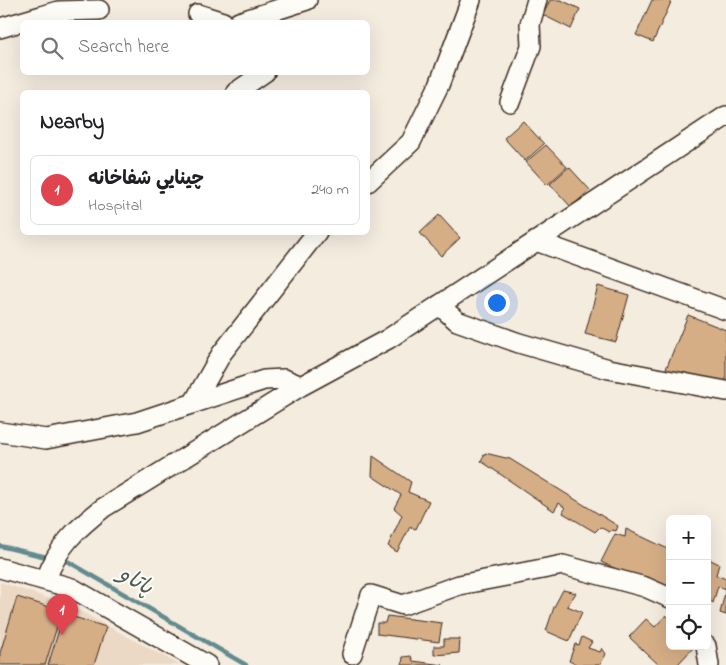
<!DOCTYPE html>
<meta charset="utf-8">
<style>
body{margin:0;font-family:"Indie Flower","Playpen Sans Arabic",sans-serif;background:#f6f6f6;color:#202124}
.controls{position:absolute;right:15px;bottom:15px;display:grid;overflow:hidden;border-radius:8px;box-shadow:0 5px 20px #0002}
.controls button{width:45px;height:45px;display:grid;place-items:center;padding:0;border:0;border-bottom:1px solid #e0e0e0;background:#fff;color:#202124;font:25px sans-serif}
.you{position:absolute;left:496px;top:302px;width:18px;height:18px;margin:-12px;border:4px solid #fff;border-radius:50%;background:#1a73e8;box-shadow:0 0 0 8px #1a73e833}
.badge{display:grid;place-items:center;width:32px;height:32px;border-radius:50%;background:#1a73e8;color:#fff;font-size:16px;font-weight:700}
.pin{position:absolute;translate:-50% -41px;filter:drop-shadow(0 1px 2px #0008)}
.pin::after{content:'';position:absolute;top:26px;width:18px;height:15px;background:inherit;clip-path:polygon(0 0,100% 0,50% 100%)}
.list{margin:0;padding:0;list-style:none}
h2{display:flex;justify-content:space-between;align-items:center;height:65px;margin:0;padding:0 20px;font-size:21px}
h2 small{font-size:16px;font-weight:400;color:#757577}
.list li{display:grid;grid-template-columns:32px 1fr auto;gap:15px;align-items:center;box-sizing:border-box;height:70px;margin:0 10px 10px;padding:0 10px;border:1px solid #e0e0e0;border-radius:8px}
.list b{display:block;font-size:19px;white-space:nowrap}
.list p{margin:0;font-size:16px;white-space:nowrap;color:#757577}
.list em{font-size:16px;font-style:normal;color:#757577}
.icon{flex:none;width:28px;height:28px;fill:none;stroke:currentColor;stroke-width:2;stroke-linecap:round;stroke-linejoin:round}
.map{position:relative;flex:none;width:726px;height:665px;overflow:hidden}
.search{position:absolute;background:#fff;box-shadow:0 5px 20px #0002;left:20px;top:20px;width:350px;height:55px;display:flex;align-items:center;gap:12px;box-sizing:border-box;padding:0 18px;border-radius:8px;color:#757577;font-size:19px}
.panel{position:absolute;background:#fff;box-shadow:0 5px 20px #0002;left:20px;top:90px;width:350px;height:145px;border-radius:8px}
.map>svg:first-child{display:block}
</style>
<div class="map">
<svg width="726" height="665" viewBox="0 0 726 665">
<rect width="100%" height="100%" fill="#f5ece0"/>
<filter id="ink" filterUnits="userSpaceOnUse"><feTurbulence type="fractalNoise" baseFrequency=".02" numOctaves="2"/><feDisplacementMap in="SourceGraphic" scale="10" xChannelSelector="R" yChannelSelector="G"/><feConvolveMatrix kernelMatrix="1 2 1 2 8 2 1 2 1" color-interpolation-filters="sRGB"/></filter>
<g filter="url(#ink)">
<path fill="#ebd9c5" d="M0,582L69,605L180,665H0Z"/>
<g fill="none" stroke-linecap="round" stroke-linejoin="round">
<path stroke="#638b8f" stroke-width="4.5" d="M0,546L51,558
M61,560L69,562L246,665"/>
</g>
<path fill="#d5ae86" stroke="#3b2a1e" d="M550,0H561L580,9L571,29L543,15Z
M652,0H672L653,42L636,35Z
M523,121L544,144L525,161L504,138Z
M546,145L567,167L547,185L526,162Z
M569,167L590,190L571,207L550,184Z
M439,215L460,238L441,256L420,233Z
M598,286L629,295L616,342L585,334Z
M688,315L726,330V381L663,376Z
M485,453L510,459L618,526L616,531L612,530L609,532L600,527L595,532L563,513L565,508L559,503L554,511L481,461Z
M373,456L411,482L408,492L429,501L416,529L410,527L397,552L388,546L402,515L394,508L401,495L372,476Z
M626,529L670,550V593L601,562L615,534L625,537Z
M707,558L719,564L716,575L726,579V615L720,613L726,589L718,586L713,603L707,598Z
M563,590L576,593L567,606L582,612L569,641L546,631L554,607Z
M17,597L62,611L45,665H0V653Z
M64,614L106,627L94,665H48Z
M666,615L670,619V646H695L677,665H659L629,637L646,619L655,627Z
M387,616L442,623L439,642L377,634V623H385Z
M582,637L592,642L588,648L600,652L602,648L606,654L600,665H578L569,661L575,644L579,645Z
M444,639H460L459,653L434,655V646H444Z
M411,656L413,661L443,665H402L403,657Z"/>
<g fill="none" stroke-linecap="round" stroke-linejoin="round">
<g stroke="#3b2a1e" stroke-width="22">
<path id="minor" d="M198,14L223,22
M239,22L307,0
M0,28L58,11L99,10
M236,92L265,72
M510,102L531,46L530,24L537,0
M368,182L411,142L439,85L471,0
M536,241L726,310
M439,305L457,321L519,343L609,369L726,391
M194,402L222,353L317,232
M0,432L46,439L137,422L264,380L284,379L301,386
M0,568L72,588L207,665
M46,579C59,545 75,530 103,508L301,386L388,339L726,116
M706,646L709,665
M352,654L371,595L403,605L459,585L563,565L645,587L670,598"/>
</g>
<use href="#minor" stroke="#fdfcf7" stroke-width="19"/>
</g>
</g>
<g text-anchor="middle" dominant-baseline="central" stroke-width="4" stroke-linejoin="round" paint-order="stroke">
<g font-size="22" font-style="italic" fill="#4f5b57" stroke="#fdfcf7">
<text transform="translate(135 582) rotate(30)">پاتاو</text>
</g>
</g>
</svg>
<div class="controls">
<button>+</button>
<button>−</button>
<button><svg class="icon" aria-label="locate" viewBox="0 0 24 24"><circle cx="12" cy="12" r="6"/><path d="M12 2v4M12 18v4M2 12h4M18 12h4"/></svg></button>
</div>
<div class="you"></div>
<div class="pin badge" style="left:62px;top:635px;background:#e0444e">1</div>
<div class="search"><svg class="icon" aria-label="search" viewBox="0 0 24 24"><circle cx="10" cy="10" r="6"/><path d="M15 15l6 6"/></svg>Search here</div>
<section class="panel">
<h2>Nearby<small></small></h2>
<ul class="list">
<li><span class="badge" style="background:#e0444e">1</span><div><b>چينايي شفاخانه</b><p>Hospital</p></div><em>240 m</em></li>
</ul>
</section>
</div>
